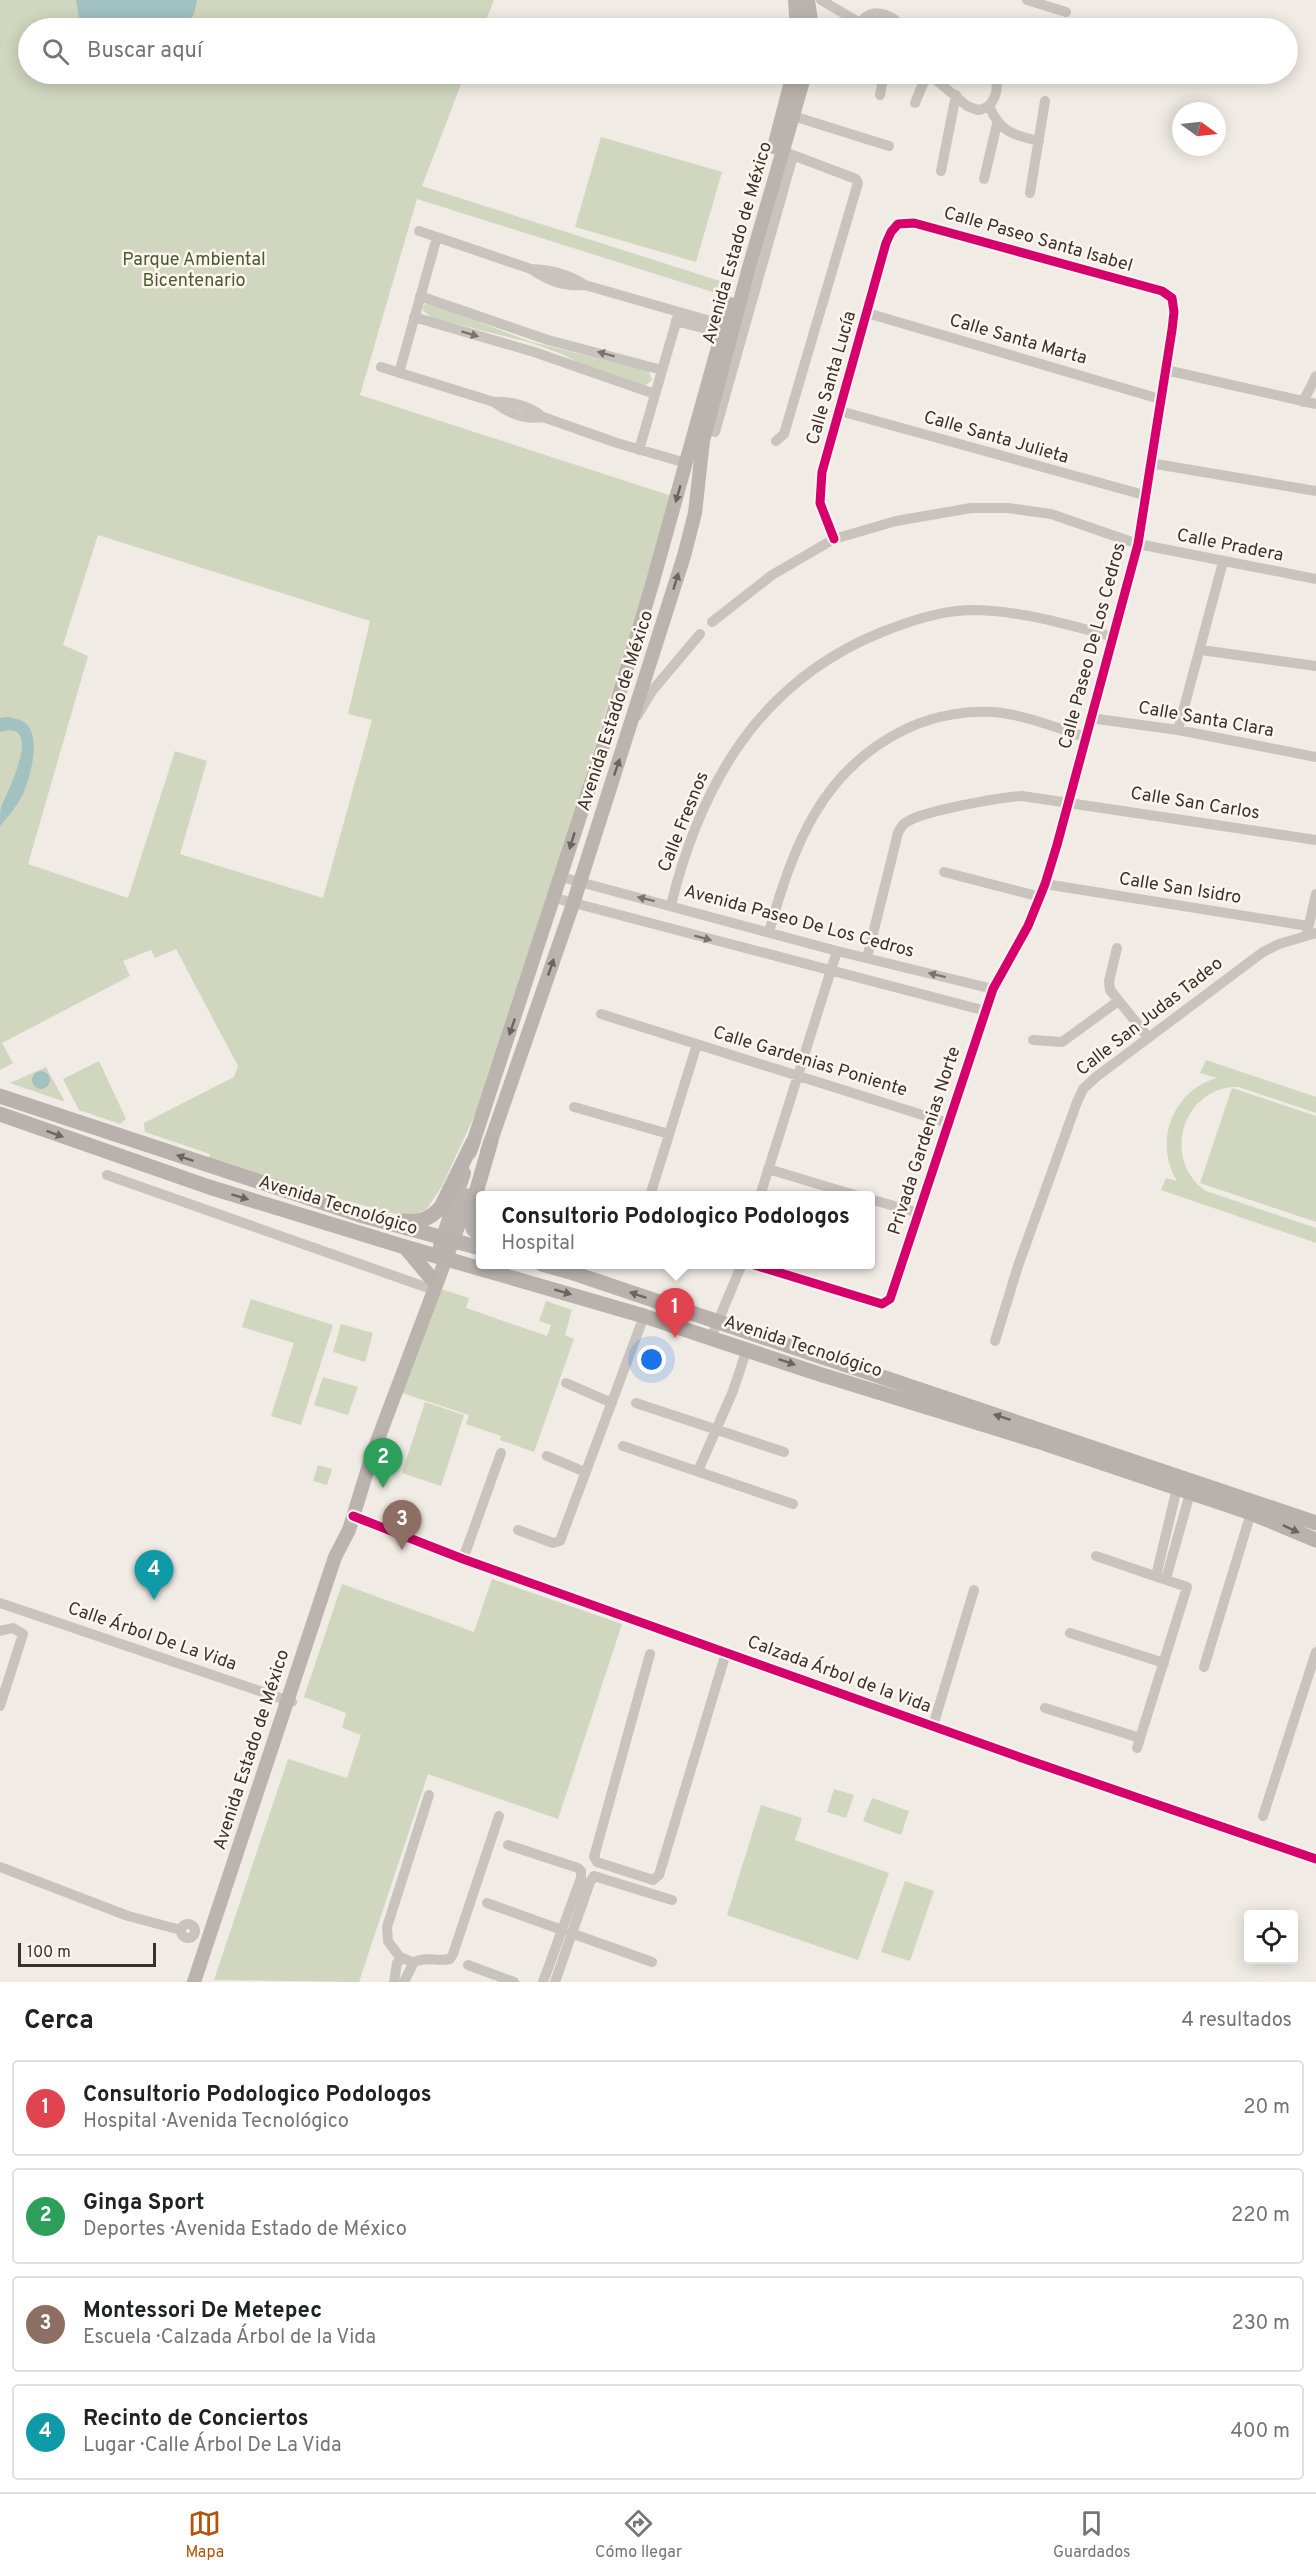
<!DOCTYPE html>
<html lang="es">
<meta charset="utf-8">
<style>
body{margin:0;font-family:Overpass,sans-serif;background:#f6f6f6;color:#202124}
.controls{position:absolute;right:18px;bottom:18px;display:grid;overflow:hidden;border-radius:6px;box-shadow:0 3px 15px #0003}
.controls button{width:54px;height:54px;display:grid;place-items:center;padding:0;border:0;border-bottom:2px solid #e0e0e0;background:#fff;color:#202124;font:30px sans-serif}
.compass{position:absolute;left:1172px;top:102px;width:54px;height:54px;border-radius:50%;background:#fff;box-shadow:0 3px 15px #0003;rotate:105deg}
.scale{position:absolute;left:18px;bottom:15px;width:138px;box-sizing:border-box;padding-left:6px;border:3px solid #3b302b;border-top:0;font-size:16px;line-height:21px;white-space:nowrap;color:#3b302b;-webkit-text-stroke:4px #fbf5ee;paint-order:stroke}
.you{position:absolute;left:652px;top:1360px;width:21px;height:21px;margin:-15px;border:4px solid #fff;border-radius:50%;background:#1a73e8;box-shadow:0 0 0 9px #1a73e833}
.badge{display:grid;place-items:center;width:39px;height:39px;border-radius:50%;background:#b45309;color:#fff;font-size:20px;font-weight:700}
.pin{position:absolute;translate:-50% -50px;filter:drop-shadow(0 2px 3px #0008)}
.pin::after{content:'';position:absolute;top:32px;width:21px;height:18px;background:inherit;clip-path:polygon(0 0,100% 0,50% 100%)}
.popup{position:absolute;left:476px;top:1191px;width:399px;height:78px;box-sizing:border-box;display:grid;place-content:center;border-radius:6px;background:#fff;filter:drop-shadow(0 2px 4px #0005);font-size:20px;white-space:nowrap;color:#757577}
.popup b{font-size:22px;color:#202124}
.popup::after{content:'';position:absolute;left:50%;top:100%;margin-left:-12px;border:12px solid transparent;border-top-color:#fff}
.list{margin:0;padding:0;list-style:none}
h2{display:flex;justify-content:space-between;align-items:center;height:78px;margin:0;padding:0 24px;font-size:26px}
h2 small{font-size:20px;font-weight:400;color:#757577}
.list li{display:grid;grid-template-columns:39px 1fr auto;gap:18px;align-items:center;box-sizing:border-box;height:96px;margin:0 12px 12px;padding:0 12px;border:2px solid #e0e0e0;border-radius:6px}
.list b{display:block;font-size:22px;white-space:nowrap}
.list p{margin:0;font-size:20px;white-space:nowrap;color:#757577}
.list em{font-size:20px;font-style:normal;color:#757577}
.icon{flex:none;width:33px;height:33px;fill:none;stroke:currentColor;stroke-width:2;stroke-linecap:round;stroke-linejoin:round}
.map{position:relative;flex:none;width:1316px;height:1982px;overflow:hidden}
.search{position:absolute;background:#fff;box-shadow:0 3px 15px #0003;left:18px;right:18px;top:18px;height:66px;display:flex;align-items:center;gap:15px;box-sizing:border-box;padding:0 21px;border-radius:33px;color:#757577;font-size:22px}
.sheet{height:510px;background:#fff}
nav{display:flex;justify-content:space-around;align-items:center;box-sizing:border-box;height:84px;border-top:2px solid #e0e0e0;background:#fff;font-size:16px;color:#757577}
nav a{display:grid;justify-items:center;gap:3px}
nav .on{color:#b45309}
.map>svg:first-child{display:block}
</style>
<div class="map">
<svg width="1316" height="1982" viewBox="0 0 1316 1982">
<rect width="100%" height="100%" fill="#f0ebe5"/>
<path fill="#d1d6bf" fill-rule="evenodd" d="M0,0H494L483,28H28V74H465L422,186L720,281L716,293L417,199L360,395L672,496L545,909L478,1108L442,1186L426,1210L407,1217L310,1191L209,1158L210,1154L145,1132L144,1123L234,1077L238,1066L176,949L155,958L151,950L123,961L130,976L2,1043L13,1063L0,1070ZM98,535L370,621L348,714L372,720L323,898L180,854L207,761L175,751L128,898L28,864L88,656L63,645Z
M601,137L722,172L696,262L575,227Z
M428,302L528,341L649,371L652,380L646,385L589,368L562,354L532,343L433,318L423,311V306Z
M1206,1060L1316,1097V1113L1239,1087C1183,1085 1160,1160 1206,1191L1316,1228V1243L1161,1190L1166,1178L1177,1181C1153,1142 1173,1090 1217,1078L1200,1073Z
M99,1061L126,1119L120,1124L79,1110L63,1079Z
M46,1067L65,1102L10,1083Z
M1232,1088L1316,1116V1222L1200,1183Z
M441,1289L469,1298L466,1308L547,1336L551,1325L539,1321L546,1301L572,1310L565,1335L574,1339L534,1452L500,1440L501,1436L466,1424L469,1415L399,1392Z
M251,1299L333,1325L301,1425L271,1416L294,1343L242,1327Z
M341,1324L373,1333L365,1362L333,1352Z
M323,1377L358,1387L348,1415L314,1405Z
M425,1402L464,1415L441,1486L402,1473Z
M318,1465L332,1469L327,1485L313,1481Z
M492,1579L622,1624L558,1819L428,1774L359,1982L214,1980L288,1759L347,1778L361,1735L342,1728L346,1713L304,1697L342,1584L474,1632Z
M834,1789L854,1795L846,1818L827,1812Z
M872,1798L909,1811L901,1835L863,1821Z
M761,1805L802,1818L795,1840L889,1873L858,1960L727,1915Z
M905,1881L934,1891L910,1961L881,1952Z"/>
<path fill="#a1c2c1" d="M76,0H197L194,14L186,28H85L79,17Z
M8,717C12,718 18,719 22,721C44,732 30,779 22,796C16,807 8,817 0,826C0,820 0,812 1,807C6,795 46,718 0,732V718Z
M32 1080a9 9 0 1 1 18 0a9 9 0 1 1-18 0Z"/>
<g fill="none" stroke-linecap="round" stroke-linejoin="round">
<path stroke="#c9c3be" stroke-width="10" d="M821,0L860,23
M1027,0L1066,12
M858,28C867,5 891,12 903,28
M947,28L948,25
M929,74L967,106L978,110C995,108 1001,87 993,74
M1066,74L1073,75
M880,95L884,74
M915,103L927,74
M989,106C1000,132 1013,135 1039,141
M793,116L889,146
M941,171L956,95
M984,179L997,124
M1030,193L1045,101
M419,231L531,269C549,281 564,287 585,285
M531,269C552,270 568,274 585,285L724,325
M420,296L548,340L662,370
M867,313L1160,399
M414,317L534,352L655,394
M676,321L722,333
M381,367L494,402C508,413 525,420 543,417
M1166,370L1316,404
M399,373L437,237
M494,402C511,401 530,406 543,417L617,443L686,463
M1303,402L1316,376
M840,411L1144,495
M715,432L793,156
M776,441L784,434L858,183L856,179L782,151
M639,450L679,312
M1150,463L1316,491
M712,622L772,575L834,539L896,521L971,508H1008L1051,514L1138,544L1316,579
M1201,650L1316,666
M637,716L652,691L700,634
M1090,718L1178,730L1316,757
M1178,730L1223,562
M944,872L1041,897
M561,877L837,951L993,989
M1045,884L1308,926
M555,898L986,1011
M671,905C701,783 760,681 882,632C910,621 939,611 970,610C1019,610 1066,624 1113,637
M769,932C793,846 822,768 908,728C936,715 971,709 1002,713C1030,717 1058,728 1085,737
M1307,933L1316,894
M1117,948L1109,981L1110,990L1148,1037
M867,958L898,833C900,829 902,824 907,822C922,811 1002,797 1022,796L1316,840
M601,1014L948,1123
M1033,1040L1062,1042L1117,1002
M574,1107L669,1134
M768,1169L858,1196
M107,1175L434,1290
M650,1196L697,1044
M760,1196L837,951
M870,1199L919,1213
M751,1264L882,1304L890,1299L993,989L1028,926L1045,884L1057,845L1138,544L1172,330L1174,312L1172,298L1162,291L914,223L898,224L891,232L886,243L822,472L820,503L834,539
M711,1338L742,1264
M995,1341L1018,1266L1077,1102L1083,1089L1096,1077L1263,952L1279,944L1316,933
M566,1383L612,1403
M636,1403L784,1452
M623,1446L793,1504
M547,1456L585,1472
M698,1471L733,1391L747,1349
M353,1516L463,1559L1022,1758L1316,1859
M518,1530L553,1543L560,1541L644,1316
M1096,1556L1187,1587L1137,1748
M463,1559L501,1453
M1156,1576L1177,1488
M1166,1579L1190,1493
M0,1603L292,1702
M0,1631L13,1628L23,1634L0,1706
M1070,1633L1164,1663
M650,1654L594,1857L597,1862L653,1880L659,1875L726,1653
M1204,1667L1251,1513
M1045,1708L1140,1738
M933,1726L974,1590
M1263,1816L1316,1652
M508,1845L578,1868L581,1871V1878L543,1982
M0,1867L128,1916L181,1930
M487,1903L562,1930
M181 1931a7 7 0 1 1 14 0a7 7 0 1 1-14 0Z
M571,1933L652,1962
M401,1959L388,1941L387,1927L429,1795
M411,1964C425,1955 436,1962 450,1959L453,1954L499,1816
M468,1965L514,1982
M394,1982L397,1963L403,1958L410,1961L412,1966L404,1982
M555,1982L590,1882L594,1876L672,1900"/>
<path stroke="#bab3ae" stroke-width="14" d="M795,0L797,28
M808,0L812,28
M774,147L793,74
M470,1152L608,731L653,581L730,304
M487,1152L573,904L684,556L695,513L703,441L748,271L805,74
M440,1246L464,1173
M194,1982L335,1557L349,1530L372,1455L470,1195"/>
<path stroke="#b8b1ad" stroke-width="15" d="M0,1096L360,1215L480,1248
M0,1114L209,1187L405,1247L644,1316L819,1374L1037,1441L1251,1513L1316,1540
M402,1221C419,1223 429,1220 441,1207L473,1142
M480,1235L473,1229L471,1210L491,1141
M405,1247L431,1278
M542,1264L570,1272L1316,1523"/>
<g stroke="#fbf5ee" stroke-width="13">
<path id="cycleway" d="M751,1264L882,1304L890,1299L993,989L1028,926L1045,884L1057,845L1138,544L1172,330L1174,312L1172,298L1162,291L914,223L898,224L891,232L886,243L822,472L820,503L834,539
M353,1516L463,1559L1022,1758L1316,1859"/>
</g>
<use href="#cycleway" stroke="#d6006c" stroke-width="9"/>
</g>
<defs><path id="oneway-solid" d="M-6-.8H1V-3.2L6.5 0L1 3.2V.8H-6Z" transform="scale(1.5)"/></defs>
<g fill="#7b726d">
<use href="#oneway-solid" transform="translate(470 334) rotate(17)"/>
<use href="#oneway-solid" transform="translate(606 354) rotate(-165)"/>
<use href="#oneway-solid" transform="translate(646 899) rotate(-166)"/>
<use href="#oneway-solid" transform="translate(703 938) rotate(15)"/>
<use href="#oneway-solid" transform="translate(937 975) rotate(-166)"/>
</g>
<g fill="#6e645f">
<use href="#oneway-solid" transform="translate(678 494) rotate(106)"/>
<use href="#oneway-solid" transform="translate(676 581) rotate(-73)"/>
<use href="#oneway-solid" transform="translate(617 767) rotate(-71)"/>
<use href="#oneway-solid" transform="translate(572 841) rotate(107)"/>
<use href="#oneway-solid" transform="translate(551 967) rotate(-71)"/>
<use href="#oneway-solid" transform="translate(512 1027) rotate(109)"/>
</g>
<g fill="#6d645f">
<use href="#oneway-solid" transform="translate(55 1134) rotate(20)"/>
<use href="#oneway-solid" transform="translate(185 1158) rotate(-161)"/>
<use href="#oneway-solid" transform="translate(240 1197) rotate(17)"/>
<use href="#oneway-solid" transform="translate(563 1292) rotate(16)"/>
<use href="#oneway-solid" transform="translate(638 1295) rotate(-161)"/>
<use href="#oneway-solid" transform="translate(787 1362) rotate(19)"/>
<use href="#oneway-solid" transform="translate(1002 1417) rotate(-162)"/>
<use href="#oneway-solid" transform="translate(1291 1529) rotate(25)"/>
</g>
<g text-anchor="middle" dominant-baseline="central" stroke-width="5" stroke-linejoin="round" paint-order="stroke">
<g font-size="18" fill="#3b302b" stroke="#fbf5ee">
<text transform="translate(1038 240) rotate(16)">Calle Paseo Santa Isabel</text>
<text transform="translate(738 243) rotate(-74)">Avenida Estado de México</text>
<text transform="translate(1018 340) rotate(16)">Calle Santa Marta</text>
<text transform="translate(832 378) rotate(-74)">Calle Santa Lucía</text>
<text transform="translate(996 438) rotate(16)">Calle Santa Julieta</text>
<text transform="translate(1230 546) rotate(11)">Calle Pradera</text>
<text transform="translate(1093 646) rotate(-75)">Calle Paseo De Los Cedros</text>
<text transform="translate(616 711) rotate(-72)">Avenida Estado de México</text>
<text transform="translate(1206 720) rotate(10)">Calle Santa Clara</text>
<text transform="translate(1195 804) rotate(9)">Calle San Carlos</text>
<text transform="translate(684 822) rotate(-68)">Calle Fresnos</text>
<text transform="translate(1180 889) rotate(9)">Calle San Isidro</text>
<text transform="translate(799 922) rotate(15)">Avenida Paseo De Los Cedros</text>
<text transform="translate(1150 1017) rotate(-38)">Calle San Judas Tadeo</text>
<text transform="translate(810 1062) rotate(17)">Calle Gardenias Poniente</text>
<text transform="translate(925 1141) rotate(-72)">Privada Gardenias Norte</text>
<text transform="translate(338 1206) rotate(17)">Avenida Tecnológico</text>
<text transform="translate(803 1347) rotate(18)">Avenida Tecnológico</text>
<text transform="translate(152 1637) rotate(19)">Calle Árbol De La Vida</text>
<text transform="translate(839 1675) rotate(20)">Calzada Árbol de la Vida</text>
<text transform="translate(252 1750) rotate(-72)">Avenida Estado de México</text>
</g>
<g font-size="18" fill="#4a5a2e" stroke="#fbf5ee">
<text x="194" y="260">Parque Ambiental<tspan x="194" dy="21">Bicentenario</tspan></text>
</g>
</g>
</svg>
<div class="controls">
<button><svg class="icon" aria-label="locate" viewBox="0 0 24 24"><circle cx="12" cy="12" r="6"/><path d="M12 2v4M12 18v4M2 12h4M18 12h4"/></svg></button>
</div>
<svg class="compass" viewBox="-18 -18 36 36"><path d="M0-13l5 13h-10z" fill="#e53935"/><path d="M0 13l5-13h-10z" fill="#757577"/></svg>
<div class="scale">100 m</div>
<div class="you"></div>
<div class="pin badge" style="left:675px;top:1338px;background:#e0444e">1</div>
<div class="popup"><b>Consultorio Podologico Podologos</b>Hospital</div>
<div class="pin badge" style="left:383px;top:1488px;background:#2e9e5b">2</div>
<div class="pin badge" style="left:402px;top:1550px;background:#8d6e63">3</div>
<div class="pin badge" style="left:154px;top:1600px;background:#0f9aa8">4</div>
<div class="search"><svg class="icon" aria-label="search" viewBox="0 0 24 24"><circle cx="10" cy="10" r="6"/><path d="M15 15l6 6"/></svg>Buscar aquí</div>
</div>
<section class="sheet">
<h2>Cerca<small>4 resultados</small></h2>
<ul class="list">
<li><span class="badge" style="background:#e0444e">1</span><div><b>Consultorio Podologico Podologos</b><p>Hospital · Avenida Tecnológico</p></div><em>20 m</em></li>
<li><span class="badge" style="background:#2e9e5b">2</span><div><b>Ginga Sport</b><p>Deportes · Avenida Estado de México</p></div><em>220 m</em></li>
<li><span class="badge" style="background:#8d6e63">3</span><div><b>Montessori De Metepec</b><p>Escuela · Calzada Árbol de la Vida</p></div><em>230 m</em></li>
<li><span class="badge" style="background:#0f9aa8">4</span><div><b>Recinto de Conciertos</b><p>Lugar · Calle Árbol De La Vida</p></div><em>400 m</em></li>
</ul>
</section>
<nav>
<a class="on"><svg class="icon" aria-label="map" viewBox="0 0 24 24"><path d="M3 6l6-2 6 2 6-2v14l-6 2-6-2-6 2zM9 4v14M15 6v14"/></svg>Mapa</a>
<a><svg class="icon" aria-label="directions" viewBox="0 0 24 24"><path d="M12 3l9 9-9 9-9-9zM9 14v-3h6M13 9l2 2-2 2"/></svg>Cómo llegar</a>
<a><svg class="icon" aria-label="saved" viewBox="0 0 24 24"><path d="M7 4h10v16l-5-4-5 4z"/></svg>Guardados</a>
</nav>
